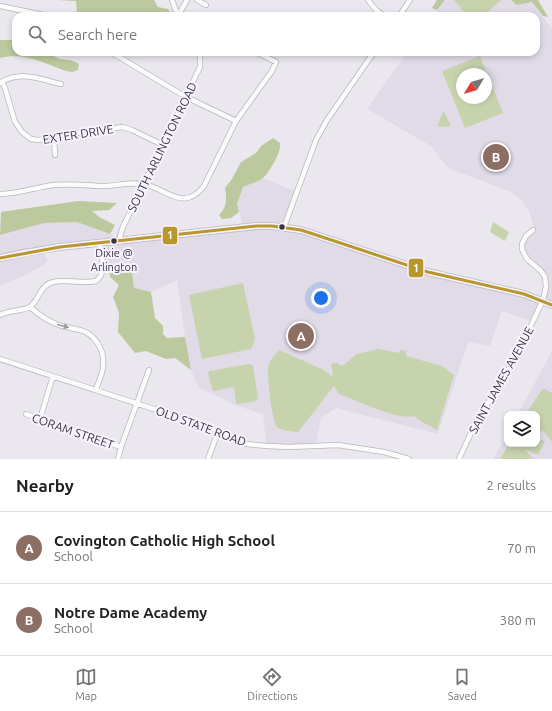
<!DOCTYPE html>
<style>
body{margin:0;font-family:Ubuntu,sans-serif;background:#f6f6f6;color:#222}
.controls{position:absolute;right:12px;bottom:12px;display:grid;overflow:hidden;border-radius:8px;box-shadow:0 2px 6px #0003}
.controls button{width:36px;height:36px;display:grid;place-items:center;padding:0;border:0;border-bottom:1px solid #e0e0e0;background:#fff;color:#222;font:20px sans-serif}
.compass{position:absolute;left:456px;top:68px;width:36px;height:36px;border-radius:50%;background:#fff;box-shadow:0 2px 6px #0003;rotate:232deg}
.you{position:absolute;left:321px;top:298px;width:14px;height:14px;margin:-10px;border:3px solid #fff;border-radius:50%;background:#1a73e8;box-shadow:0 0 0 6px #1a73e833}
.badge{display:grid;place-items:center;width:26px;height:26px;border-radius:50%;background:#77757a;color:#fff;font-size:13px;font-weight:700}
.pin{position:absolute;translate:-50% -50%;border:2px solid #fff;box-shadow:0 1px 4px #0006}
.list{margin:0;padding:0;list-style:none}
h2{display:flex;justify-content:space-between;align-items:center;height:52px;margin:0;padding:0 16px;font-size:17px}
h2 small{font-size:13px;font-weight:400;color:#767676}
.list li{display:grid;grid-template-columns:26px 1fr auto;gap:12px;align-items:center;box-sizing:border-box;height:72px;padding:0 16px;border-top:1px solid #e0e0e0}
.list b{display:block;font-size:15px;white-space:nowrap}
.list p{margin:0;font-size:13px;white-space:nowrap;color:#767676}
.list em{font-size:13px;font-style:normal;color:#767676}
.icon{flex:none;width:22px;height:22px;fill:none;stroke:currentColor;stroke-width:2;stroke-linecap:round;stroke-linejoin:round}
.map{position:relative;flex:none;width:552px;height:459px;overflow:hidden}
.search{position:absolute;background:#fff;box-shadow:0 2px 6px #0003;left:12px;right:12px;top:12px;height:44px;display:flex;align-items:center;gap:10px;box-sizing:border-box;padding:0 14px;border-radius:12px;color:#767676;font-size:15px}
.sheet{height:196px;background:#fff}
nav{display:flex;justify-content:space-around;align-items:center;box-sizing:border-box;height:56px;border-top:1px solid #e0e0e0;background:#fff;font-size:11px;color:#767676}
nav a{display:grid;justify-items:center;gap:2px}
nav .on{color:#77757a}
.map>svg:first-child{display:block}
</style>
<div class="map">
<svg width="552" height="459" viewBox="0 0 552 459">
<rect width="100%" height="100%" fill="#eae7ee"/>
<path fill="#e1dbe8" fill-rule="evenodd" d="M445,0H511L517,5L532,2L552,29V305L543,301L534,322L502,311L490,346L468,342L438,434L336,408L321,418L316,444H266L263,414L237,406L198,387L191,370L185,337L177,280L151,292L134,288L131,265L103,271L99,243L42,250L48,262L26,275L0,286V235L44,223L77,222L110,234L121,240L243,227L237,204L243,187L263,178L297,192L284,227L399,264L543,300L545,277L531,263L522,244L534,228L529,211L522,200L511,192L448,168L431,146L367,109L407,52H536V16H433ZM462,74H486V98H462Z
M552,351V459H493L507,435V444H537V414H518Z"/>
<path fill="#c7d3ad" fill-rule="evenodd" d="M454,0H501L483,16H467Z
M480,56L503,113L465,128L442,71ZM462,74H486V98H462Z
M443,112H444L451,126L444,127L437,126Z
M493,222L509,232L505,241L490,232Z
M243,283L255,339L251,349L202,359L189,295Z
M378,349L399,353L400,350L406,351V356L442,366L454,375L437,430L417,419L415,416C397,421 357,400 339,394L334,386L298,432C291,431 282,431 277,427C272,421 267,377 268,368C269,360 274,356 279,350L322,369L333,377L331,364L337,363L342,366L357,354Z
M250,364L253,366L258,399L256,401L238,404L236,403L234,387L214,391L212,389L208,372L209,371Z
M543,388L552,393V442L544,432L537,429V414H526Z
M537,438L545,441L538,455L525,449L533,459H500L509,444H537Z"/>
<path fill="#bcc99e" d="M57,0H154L158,7L168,9L173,16H122L118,13L112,16H82L77,12L76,1Z
M437,0H445L437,10L432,8Z
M511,0H538L548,17L543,16L532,2L517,5Z
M0,40H16V52H49C61,64 67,56 79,64L78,70L72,72L66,71C43,63 25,52 0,58Z
M273,138L280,143C282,151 270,171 264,177C259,182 249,184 243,187L237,204L239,212L231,218L222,219L219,215C227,207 227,198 225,188L232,179L241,162L256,153L261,146Z
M78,201L117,203L109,210L92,211L99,217L115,225L110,234L77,222L44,223L0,235L1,212Z
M131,265L134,288L151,292L155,318L163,326V334L167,338L185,337L191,370L175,358L166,359L146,351L135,353L118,332L119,313L113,297L119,285L110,277L109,269Z"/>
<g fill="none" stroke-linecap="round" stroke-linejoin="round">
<g stroke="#b8b7bb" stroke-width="6">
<path id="minor" d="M172,0L178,16
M197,0L206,5
M368,0L376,10L385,16
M0,6L48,16
M178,16L187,0
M399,16L410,0
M111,52L186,97L236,121
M2,82L5,88L15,122L22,132L31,139L37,140L49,139L62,135L123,127L132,130L163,145
M0,83C20,70 39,79 61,84
M54,137L55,155
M0,194C19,194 36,187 54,185C72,183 89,186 107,186C119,185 132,182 144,184C165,188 184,213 204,186L236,121L272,71L276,62L256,52
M284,227L316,140L327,120L374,52
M121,240L120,236L123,227L200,67V52
M30,307C38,314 46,320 56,324C63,327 72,328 80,330C95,334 105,350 103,366C103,374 98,382 96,390
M0,315C9,310 23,311 30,307C39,300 40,285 53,282C67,279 82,284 96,281C108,272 101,255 99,243
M0,359L206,426L247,444L267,446L288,447L338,445L384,452L409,459
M26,414L121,447
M40,419L53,376
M118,459L121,447L149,370
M208,459L218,432
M459,459L474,426L519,351L543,300L546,287L545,277L541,271L527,259L522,249V244L526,236L533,230"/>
</g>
<g stroke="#c5c3c6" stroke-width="8">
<path id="major" d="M0,258L23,253L60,247L257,226H272L301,230L428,272L524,294L552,305"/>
</g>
<use href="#minor" stroke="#fcfbfc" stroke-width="4.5"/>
<use href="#major" stroke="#f2f4f6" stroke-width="5.5"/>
<g stroke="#f7f2ff" stroke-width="6">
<path id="bus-1" d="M0,258L60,247L257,226H272L301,230L428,272L524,294L552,305"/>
</g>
<use href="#bus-1" stroke="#b8972c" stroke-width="3"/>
</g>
<defs><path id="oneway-solid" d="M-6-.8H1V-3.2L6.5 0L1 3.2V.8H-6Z"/></defs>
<use fill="#9a999c" href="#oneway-solid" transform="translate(63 326) rotate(15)"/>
<g fill="#39373c" stroke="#f7f2ff" stroke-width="1.5">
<circle cx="282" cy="227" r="3.5"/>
<circle cx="114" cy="241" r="3.5"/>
</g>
<g text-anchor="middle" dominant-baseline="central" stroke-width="4" stroke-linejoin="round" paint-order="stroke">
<g font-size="11" fill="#39373c" stroke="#f7f2ff">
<text x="114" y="253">Dixie @<tspan x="114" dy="14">Arlington</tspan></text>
</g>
<g font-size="12" fill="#39373c" stroke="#f7f2ff">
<text transform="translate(78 134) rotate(-9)">EXTER DRIVE</text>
<text transform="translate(162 147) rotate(-64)">SOUTH ARLINGTON ROAD</text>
<text transform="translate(501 380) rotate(-61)">SAINT JAMES AVENUE</text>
<text transform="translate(201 426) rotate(20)">OLD STATE ROAD</text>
<text transform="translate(73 431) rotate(19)">CORAM STREET</text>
</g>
</g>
<g stroke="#f7f2ff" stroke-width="1.5">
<rect x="162" y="226" width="16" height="19" rx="4" fill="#b8972c"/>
<rect x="408" y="258" width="16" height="20" rx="4" fill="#b8972c"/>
</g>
<g font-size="11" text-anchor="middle" font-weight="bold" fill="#fff">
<text x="170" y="239">1</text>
<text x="416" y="272">1</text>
</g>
</svg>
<div class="controls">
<button><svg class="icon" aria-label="layers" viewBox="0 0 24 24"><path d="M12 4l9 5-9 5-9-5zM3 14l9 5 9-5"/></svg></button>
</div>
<svg class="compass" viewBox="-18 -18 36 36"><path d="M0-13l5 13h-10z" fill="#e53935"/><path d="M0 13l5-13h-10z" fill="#767676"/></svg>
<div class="you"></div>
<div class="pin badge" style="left:301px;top:336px;background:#8d6e63">A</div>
<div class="pin badge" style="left:496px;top:157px;background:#8d6e63">B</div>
<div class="search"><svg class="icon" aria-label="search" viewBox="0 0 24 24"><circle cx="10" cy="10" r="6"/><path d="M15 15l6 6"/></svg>Search here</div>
</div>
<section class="sheet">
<h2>Nearby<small>2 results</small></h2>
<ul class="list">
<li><span class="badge" style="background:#8d6e63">A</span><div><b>Covington Catholic High School</b><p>School</p></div><em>70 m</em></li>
<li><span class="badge" style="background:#8d6e63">B</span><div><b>Notre Dame Academy</b><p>School</p></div><em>380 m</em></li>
</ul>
</section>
<nav>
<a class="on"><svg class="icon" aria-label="map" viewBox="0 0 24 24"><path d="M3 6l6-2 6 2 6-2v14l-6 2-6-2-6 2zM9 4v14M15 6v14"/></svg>Map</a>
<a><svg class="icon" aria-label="directions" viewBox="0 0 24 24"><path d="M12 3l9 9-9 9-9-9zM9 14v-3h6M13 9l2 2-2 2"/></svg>Directions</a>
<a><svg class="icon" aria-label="saved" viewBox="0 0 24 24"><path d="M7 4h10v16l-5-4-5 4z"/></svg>Saved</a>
</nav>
